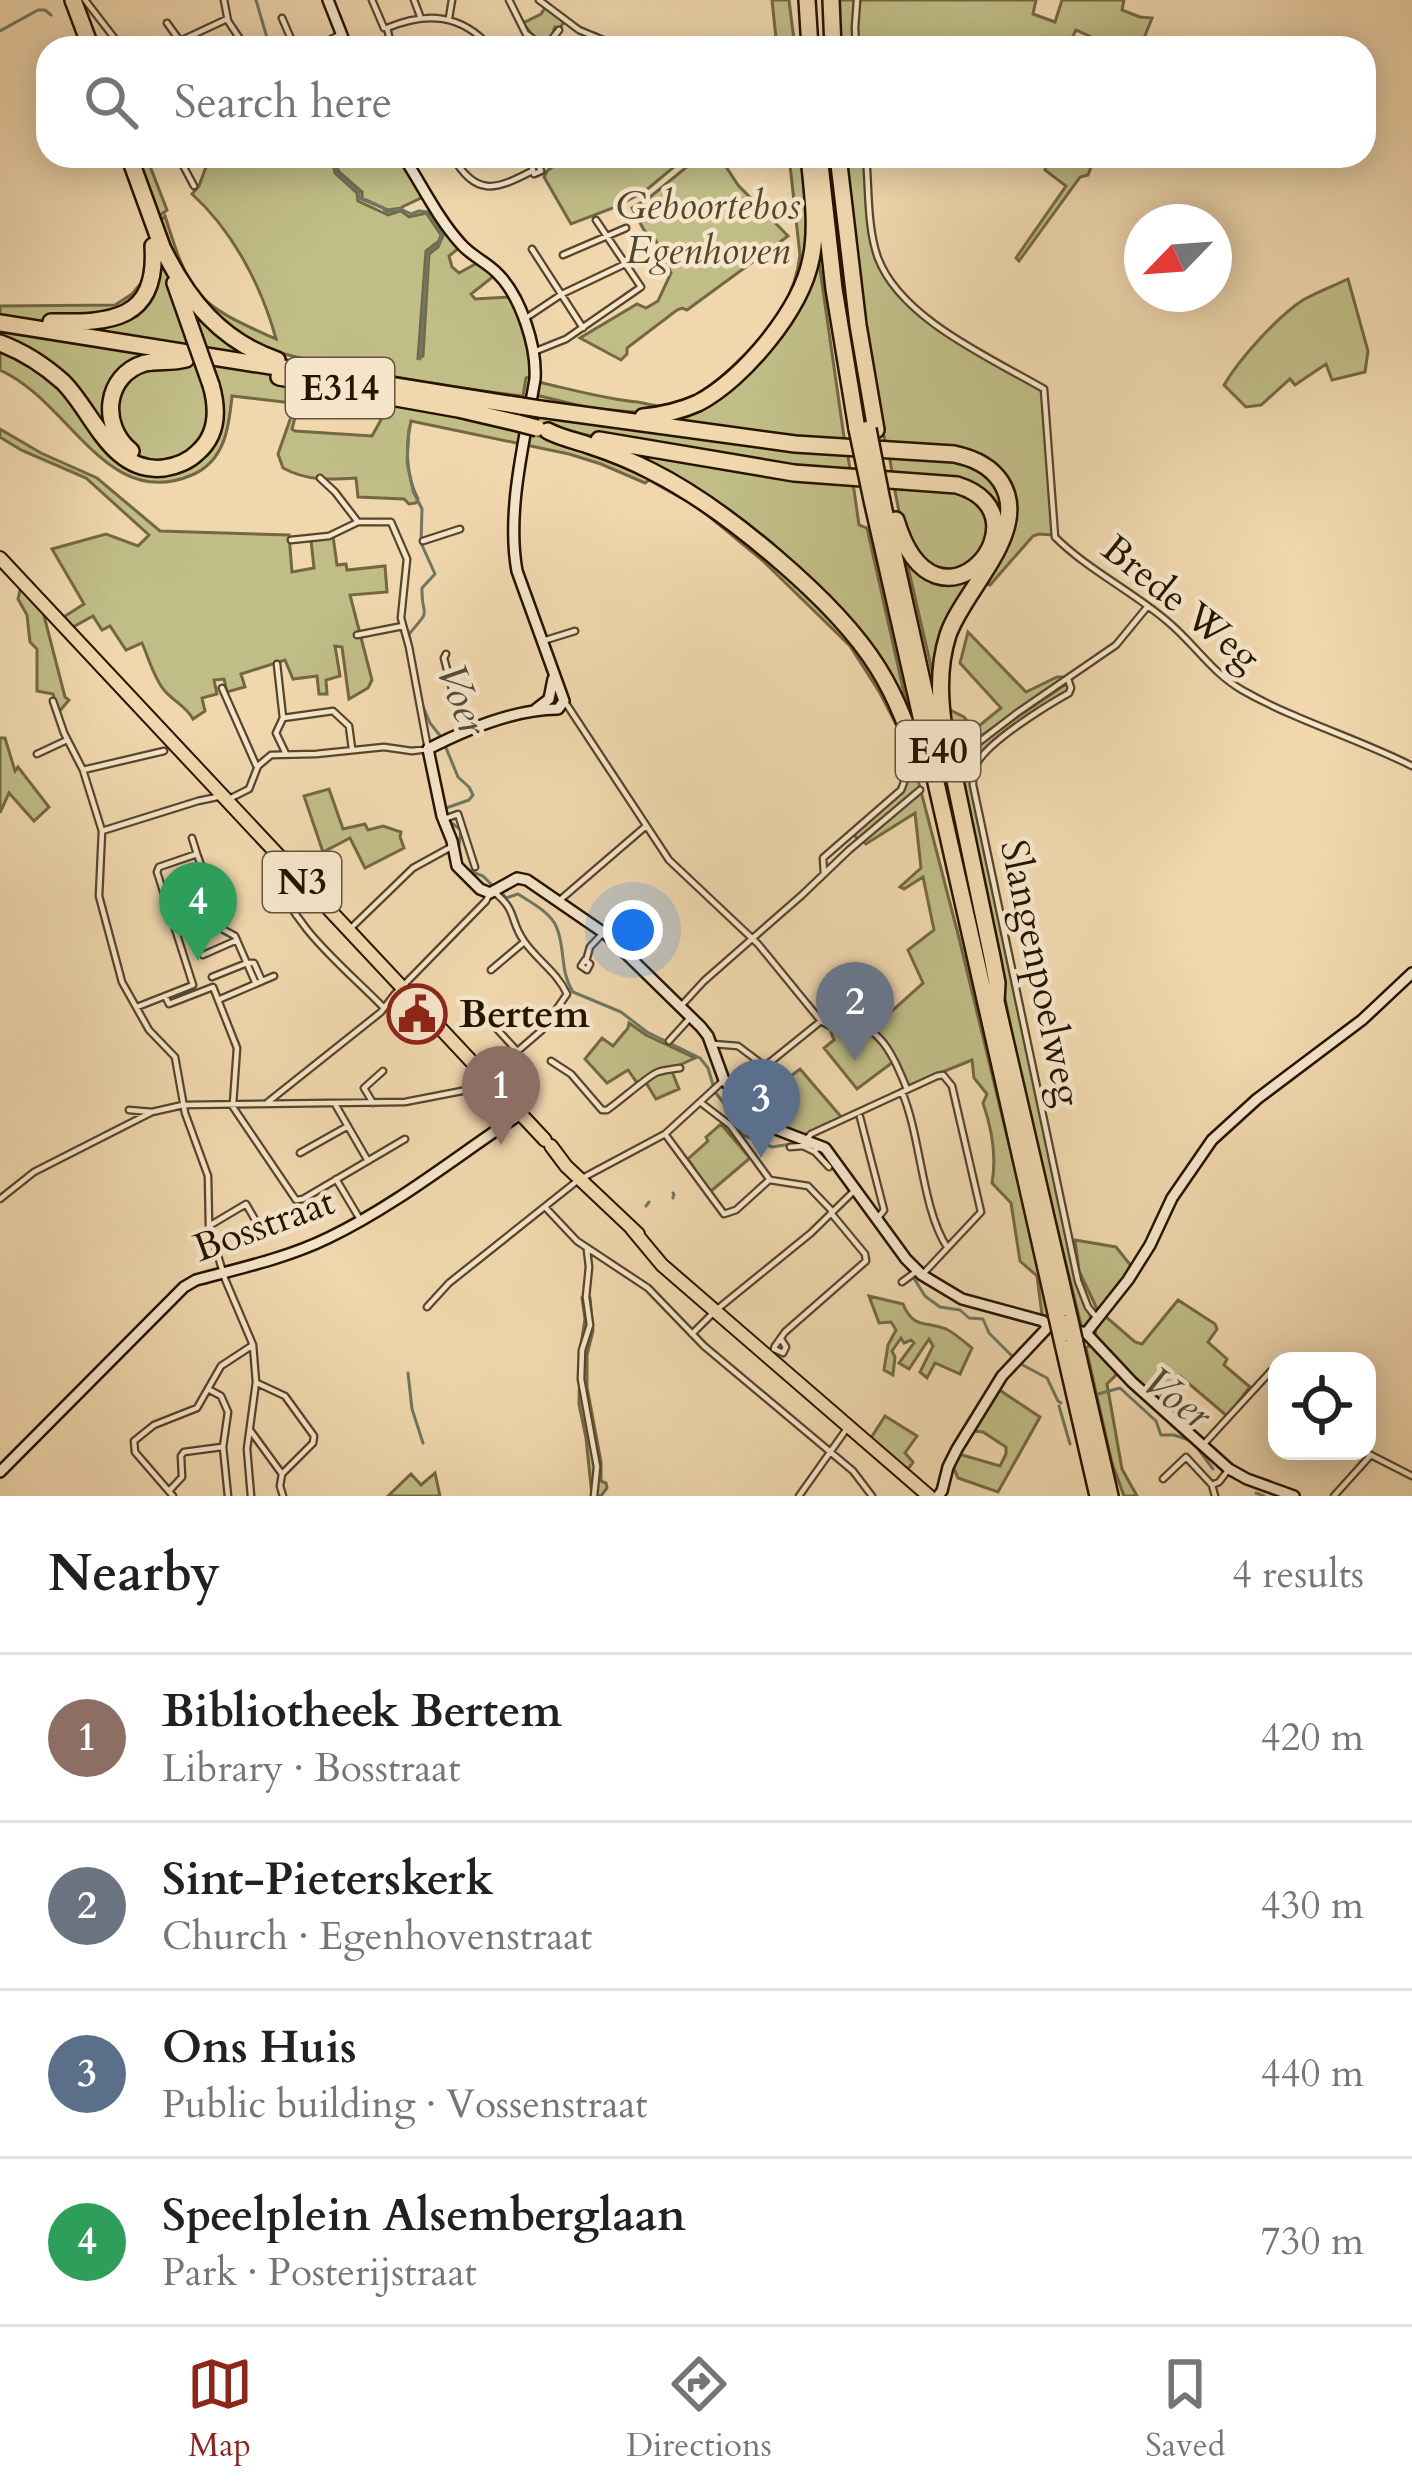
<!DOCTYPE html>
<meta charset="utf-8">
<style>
body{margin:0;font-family:Cardo,serif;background:#f6f6f6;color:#202124}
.controls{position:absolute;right:36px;bottom:36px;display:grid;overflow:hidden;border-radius:24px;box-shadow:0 6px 30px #0003}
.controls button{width:108px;height:108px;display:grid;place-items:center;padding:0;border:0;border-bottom:3px solid #e0e0e0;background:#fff;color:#202124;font:60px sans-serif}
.compass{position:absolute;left:1124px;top:204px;width:108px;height:108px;border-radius:50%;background:#fff;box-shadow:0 6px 30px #0003;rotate:245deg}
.you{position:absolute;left:633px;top:930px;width:42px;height:42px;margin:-30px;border:9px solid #fff;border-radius:50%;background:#1a73e8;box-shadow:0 0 0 18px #1a73e833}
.badge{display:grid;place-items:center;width:78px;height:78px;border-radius:50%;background:#8f2418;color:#fff;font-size:39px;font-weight:700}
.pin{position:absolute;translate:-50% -99px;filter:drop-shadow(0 3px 6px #0008)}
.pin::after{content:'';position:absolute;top:63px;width:42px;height:36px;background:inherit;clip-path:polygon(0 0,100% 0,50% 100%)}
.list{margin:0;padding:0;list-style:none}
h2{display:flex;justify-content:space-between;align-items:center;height:156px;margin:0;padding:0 48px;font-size:51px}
h2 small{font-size:39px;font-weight:400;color:#757577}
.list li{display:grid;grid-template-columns:78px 1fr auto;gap:36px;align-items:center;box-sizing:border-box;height:168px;padding:0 48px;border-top:3px solid #e0e0e0}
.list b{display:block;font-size:45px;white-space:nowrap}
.list p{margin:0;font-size:39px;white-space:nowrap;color:#757577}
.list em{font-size:39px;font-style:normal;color:#757577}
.icon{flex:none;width:66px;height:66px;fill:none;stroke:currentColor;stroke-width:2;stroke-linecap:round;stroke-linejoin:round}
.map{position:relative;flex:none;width:1412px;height:1496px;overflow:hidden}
.search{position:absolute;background:#fff;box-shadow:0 6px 30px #0003;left:36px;right:36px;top:36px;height:132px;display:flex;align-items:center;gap:30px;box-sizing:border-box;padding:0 42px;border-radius:36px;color:#757577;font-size:45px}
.sheet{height:828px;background:#fff}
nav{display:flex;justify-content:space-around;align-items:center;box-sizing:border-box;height:168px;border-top:3px solid #e0e0e0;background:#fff;font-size:33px;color:#757577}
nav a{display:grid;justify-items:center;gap:6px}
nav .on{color:#8f2418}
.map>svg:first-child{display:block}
</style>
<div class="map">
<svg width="1412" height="1496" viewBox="0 0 1412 1496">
<rect width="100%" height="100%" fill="#f0d7ad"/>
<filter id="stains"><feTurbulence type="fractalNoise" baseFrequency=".00167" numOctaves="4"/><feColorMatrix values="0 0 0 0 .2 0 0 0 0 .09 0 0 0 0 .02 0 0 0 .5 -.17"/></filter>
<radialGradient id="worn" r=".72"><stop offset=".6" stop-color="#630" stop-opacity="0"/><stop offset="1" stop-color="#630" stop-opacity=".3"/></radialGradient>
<path fill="#c0bd86" stroke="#736843" stroke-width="3" fill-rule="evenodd" d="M772,0H789L795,48H777Z
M834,0H856L855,48H836Z
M860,0H1036L1033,14L1055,22L1062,0H1124L1122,10L1140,17L1152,18L1140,48H1115L1076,30L1067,48H858L857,24Z
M546,6L564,22L559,29L555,27L550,40L539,45L534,43L536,40L523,23L541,14Z
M136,156H146L167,210L158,217Z
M210,156H326L334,168L335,173L357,193L358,201L388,215L400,211L401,208L388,210L362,198V192L339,172L331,156H400L425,196L402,207L401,211L409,217L427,213L432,208L459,248L449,256L452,267L459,273L479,262L494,276L471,294L475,299L509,297C523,322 532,347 530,376L526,378L523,396C468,390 414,381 359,370C313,361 267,355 229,328C191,301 176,262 160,221L165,216C173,240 180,267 195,288C212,313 250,327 276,339C262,287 233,231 192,194L199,186ZM429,211L434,214L444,233L438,247L429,254L423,356L418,358L426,251L439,241L441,235L427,214Z
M566,156H687L644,192L613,208L571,224L544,177L547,171Z
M700,156H719L738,185L788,236L687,310L682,308L677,310L627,348V354L621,360L580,338L637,304L646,308L658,301L671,273L656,241L644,230L632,208L650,197Z
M789,156H805L809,204L804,273L769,335L703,396L644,413L589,408L536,395L538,382C570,389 604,399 637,402C646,403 656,407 665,406C703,404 764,339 783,307C792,291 798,273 800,255Z
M843,156H865C868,187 866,240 881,267C915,328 989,353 1043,391L1053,532L1052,535L1039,534L1033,536L990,585L981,583L1011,528L988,462L887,447L873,398Z
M1050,156H1095L1088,175L1080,177L1019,261L1016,258L1066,186L1045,170Z
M816,241L845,444L651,419L700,405L787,322Z
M161,250L182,291L257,352L399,405L494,424L598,452L648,474L732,529L838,624L882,684L910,749L959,938L1051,1318L1042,1315L1037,1276L1020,1261L1011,1203L992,1183C997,1155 992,1129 983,1103L987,1094L974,1078L972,1060L908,1086L886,1041L872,1029L923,983L908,950L934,930L923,877L904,889L900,887L921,868L915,813L866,844L850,833L902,791L909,777L900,732L880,693L850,646L762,560L699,508L649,480L645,483L601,464L569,454L411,421C405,446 406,476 418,499L416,503L409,504L404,499L358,497L356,478C329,480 307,481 283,468L278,454L292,414H296L292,429L295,431L372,436L382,418L377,413L232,396C229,427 225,461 192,475C106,512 70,401 0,370V306L115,305L132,294L142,282L151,254Z
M1348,279L1368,351L1365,372L1332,380L1326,364L1295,385L1290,379L1261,405L1246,407L1224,385C1240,358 1277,317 1303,300C1317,292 1333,286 1348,279Z
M534,413L847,451L851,475L621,443L531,422Z
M0,429L41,453L97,478L160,531L289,535L292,572L314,568L311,540L333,536L337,565L346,564L347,570L385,566L387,592L350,595L372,680L368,688L349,699L342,647L335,646L340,676L326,680L327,694H319L317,676L293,679L285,660L241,674L245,687L227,692L224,679L214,680L217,694L202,698L205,711L193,719C185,705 174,702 164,690C154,678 149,659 142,643L126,650L110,626L102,630L93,616L71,628L62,618L84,604L52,549L106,534L138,546L149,535L86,478L21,450L0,437Z
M598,445L853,483L859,525L867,528L913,733L882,668L738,524Z
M889,454L974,462L1003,489L1001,537L985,499L893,478Z
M894,486L955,488L979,502L991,531L969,568L932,571L903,532Z
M905,554L917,568L979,569L965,595L936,688Z
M21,586L42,608L65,697L69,700L58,713L53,694L37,691V649L30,642L27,615L18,599Z
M968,632L1026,692L1057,677H1066L958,752L952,743L948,709L964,717L974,730L1001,708L960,663Z
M1066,684L1069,688L1068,691C1046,703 977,745 970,769C969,775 970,782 971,789L1075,1275L1091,1318V1321L1082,1329L1024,1094L958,762L1000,729Z
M0,738H5L15,771L18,767L49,807L34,821L9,793L0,813Z
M329,789L343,829L365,824L368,830L383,826L401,832L400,837L404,848L365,868L350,838L323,852L304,796Z
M629,1023L646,1035L695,1058L671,1069L679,1089L656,1099L645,1081L640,1087L628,1070L607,1083L585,1059L602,1038L613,1046L628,1028Z
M842,1025C871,1029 879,1037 893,1062L857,1089L824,1048L834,1040L831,1032Z
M800,1069L843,1119L804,1135L765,1119L750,1107Z
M721,1124L750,1158L710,1192L688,1159L708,1141L706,1137Z
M1075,1240L1116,1247L1132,1267L1099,1313L1079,1271Z
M869,1296L903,1304C913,1329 926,1321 946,1329C955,1333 964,1342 972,1348L960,1374L935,1363L927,1378L920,1372L933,1346L929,1339L909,1369L899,1363L914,1343L911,1340L904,1343L901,1338L892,1351L895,1357L893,1375L884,1370L888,1345L896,1330L891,1322L879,1323Z
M582,1298H590L593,1331L587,1355V1387L601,1462V1481L606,1483L607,1488L601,1496H592L586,1438L579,1404L580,1351L585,1319Z
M1178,1300L1215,1324L1217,1329L1208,1342L1227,1359L1224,1365L1250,1387L1227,1416L1180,1376L1158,1400L1130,1375L1096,1338L1095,1329L1105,1316L1135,1342L1142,1344Z
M1091,1345L1118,1373L1107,1384L1122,1469L1137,1496H1124L1112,1463L1086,1348Z
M998,1389L1040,1417L998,1492L958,1478L953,1466L959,1454L1000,1466L1006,1454V1447L983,1432L972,1431Z
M885,1416L917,1436L905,1453L913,1462L906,1472L869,1441Z
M435,1473L440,1496H388L411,1474L421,1485Z"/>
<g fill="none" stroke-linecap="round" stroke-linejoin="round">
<path stroke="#6c7863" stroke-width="3" d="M256,0L270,48
M0,31L38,10H45L51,15
M328,156L338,174L359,192V198L383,208L386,212L401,209L411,214L419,211L428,212L442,232L439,244L428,252L420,359
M409,429L407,462L413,491L422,509L421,543L435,574L422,588C421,620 434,605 409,634L422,704L430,723L442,738L458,777L469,787L473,795L469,800L446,808
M449,821L461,830L458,853
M467,870L483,876L494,887
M501,892L506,898L518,894C530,902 550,912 556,926C566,947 559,970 573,992L621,1012L647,1032L700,1058L708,1068L715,1092L734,1116L736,1128L743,1135L772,1147L798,1143
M673,1193L674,1195
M673,1198V1197
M646,1206L649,1202
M905,1264L925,1296L940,1307L960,1310L969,1318L983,1319L989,1333L1012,1356
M1019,1363L1047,1378L1058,1401L1061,1403
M408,1373L412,1409L423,1443
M1098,1394L1120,1388L1156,1421L1161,1435H1174L1189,1440
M1059,1406L1070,1444
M1196,1446L1213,1469
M1256,1493L1264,1496"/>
<g stroke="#58452b" stroke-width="9">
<path id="street" d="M85,0L122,48
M224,0L228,21L246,48
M372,0L384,28
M414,0L420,16
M509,0L527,36
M539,0L579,30L615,45
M282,18L295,48
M449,18L452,0
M167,23L180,41L227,19
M528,35L533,39L529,44L524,40Z
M314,48L341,34
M392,48L387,28C426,12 461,13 491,48
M514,48L525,41
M545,48L559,30
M592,48L593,47
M856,48L855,28L857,0
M178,156L194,186
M452,156C476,196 494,191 532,171
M866,156C869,188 867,228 878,258C901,319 991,358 1044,389L1055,537C1088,570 1132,591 1167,621C1194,643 1211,672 1242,690C1296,721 1357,738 1412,766
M538,164L541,171L534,174L532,167Z
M540,166L554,156
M532,249L583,328
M563,255L626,228
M523,320L562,294L623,265
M536,351L566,339L641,287L596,220
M320,478L335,492L358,522
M291,540L329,536L358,522
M423,541L460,529
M357,635L403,626
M546,640L575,631
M446,654L444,658L463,731
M277,664L283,718L276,733L286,754
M1068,679L1071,688L1069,693C1046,706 987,742 976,765C972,772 973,777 973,785L1078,1281L1088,1307L1096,1317
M222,688L256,765
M53,701L64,733L83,770L102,831L99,896L122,982L149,1030L175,1057L185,1113L208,1176L209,1226L225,1279L253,1345L256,1382L247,1449L251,1496
M565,702L669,860L758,944L821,1021L830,1026C877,1014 892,1053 907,1089
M283,718L333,711L349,726L352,749
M37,754L67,740
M957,759L1017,713L1116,645L1148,606
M83,770L164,751
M231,798L249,789L258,766L271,755L316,754L384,747L412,751L428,749L409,647L401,618L407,559L391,522H358
M447,818L458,814L475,867
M102,831L198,801L222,796
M192,838L197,854
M272,867C292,928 341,964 384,1008
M824,874L823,858L901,790L908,772L905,757
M560,900L646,826
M351,928L413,868L453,846
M203,955L237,940
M585,960L590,964L587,970L581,966Z
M586,961L590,947L604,932
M247,963H254L262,981
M491,970L523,943
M212,977L247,963
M165,996L169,1004L213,987L237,1048L233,1104
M218,1000L274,976
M681,1006L704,981L802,895L849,850L920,790
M137,1007L193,985L157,872L159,867L197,854L224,930L235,936L256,984
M486,1017L518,1052
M669,1041L689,1019
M713,1044L738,1046L766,1067
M551,1061L571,1074L602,1110H607C618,1103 650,1074 658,1072C665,1070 673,1069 680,1068
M733,1092L821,1021
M902,1092C921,1137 922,1209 947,1247
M268,1102L381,1012L394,995L486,901L490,893
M700,1102L730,1125L770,1180L808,1186L832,1211
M373,1103L364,1088L383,1071
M231,1104L296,1200L303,1199L405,1139
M335,1104L368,1161
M129,1110L152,1112L183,1105L405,1102L467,1090L476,1087L542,1030L567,994C557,972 537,960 524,941C509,920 518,911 494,892
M860,1117L884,1210L877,1219
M665,1134L724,1214L736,1210L768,1181
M807,1139L811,1134L937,1076L943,1075L952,1086L981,1212L922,1275
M790,1147L803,1146L815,1152L816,1149
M815,1152L829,1167
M300,1153L348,1126
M336,1179L361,1221
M0,1199L34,1172L152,1112
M545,1207L577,1241L648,1288L704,1346L853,1471L872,1496
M209,1226L246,1204L257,1223L254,1225
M587,1250L589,1267L586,1297L590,1325L582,1350L581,1379L597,1467L594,1496
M902,1282L917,1271
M427,1307L449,1283L577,1181L665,1134L724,1080
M692,1334L715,1311L811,1233L856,1189
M781,1339L786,1347L783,1353L774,1349L775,1346L785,1332L866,1261L865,1254L831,1213
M257,1383L285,1396L314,1436L313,1443L282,1474
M208,1389L221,1396L228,1412L223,1447L228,1496
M250,1430L282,1474L280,1486L283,1496
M1203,1445L1271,1371
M1363,1451L1412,1476
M1163,1479L1186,1457L1212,1485
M169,1491L182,1477L181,1456L184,1452L222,1447
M173,1496L135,1452L134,1441L154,1425L197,1408L221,1366L253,1345
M799,1496L848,1427
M1215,1496L1212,1485L1219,1482L1229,1469
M1334,1496L1370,1456"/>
</g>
<g stroke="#261400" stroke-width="14">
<path id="secondary" d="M328,0L347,48
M403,156C422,185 438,219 461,244C471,256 487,262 498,274C521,297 537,347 535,379C525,439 506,511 517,571L564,701L558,709C514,709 467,729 428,749L442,816L452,841L457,866L480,889L490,893L517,878L527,880L607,935L701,1027L708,1036L724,1080L755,1118L773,1128L825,1148L906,1259L922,1275L962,1299L1043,1321L1048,1327L1056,1325L1086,1333L1132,1382L1229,1469L1247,1479L1294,1496
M536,709L549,699L553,679
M1086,1333L1128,1280L1150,1245L1172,1198L1212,1140L1257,1099L1362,1020L1412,973
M0,1472L184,1287L196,1280C241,1268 287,1258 328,1238C397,1205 458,1155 522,1113
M938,1496L942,1491L948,1467L957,1449L1002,1376L1048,1327"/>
</g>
<g stroke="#261400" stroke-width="16">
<path id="primary" d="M0,558L545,1140
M551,1146L566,1166L638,1234
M632,1229L662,1265L929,1496"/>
</g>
<g stroke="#261400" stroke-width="20">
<path id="highway" d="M73,0L91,48
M807,0L810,48
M831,0L833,48
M129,156L165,255
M838,156L858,325L876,430
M820,164L834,289L857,429
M163,249C188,300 221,341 277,360
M175,283L194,337
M51,322C110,323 158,321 153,246
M0,323L521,406
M0,343C24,352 44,365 63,382C94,413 111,474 164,468C176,466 188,462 197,453C218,435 218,409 211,385
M279,377L458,409L518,423
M540,409L795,444L954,454C973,458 990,465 1001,482C1032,531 963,590 948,635C938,666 939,697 944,728L992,957L997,983L996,1001
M643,417C663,415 680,411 698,403C744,379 801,310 811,259C818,226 812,189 809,156
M548,431C561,438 577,441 591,446C612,453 632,461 651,471C723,507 836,600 878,668C898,700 910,734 921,770
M599,440L794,473L957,485C1055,515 936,654 896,520
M131,451C100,426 104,375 145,363C159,360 172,363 186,359
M872,500L1057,1317
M882,501L939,757
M995,997L1070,1321
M1061,1335L1098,1496
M1074,1339L1110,1496"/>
</g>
<use href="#street" stroke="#f5e5ca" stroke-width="4.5"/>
<use href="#secondary" stroke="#f5e5ca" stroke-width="9"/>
<use href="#primary" stroke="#f0d7ad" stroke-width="12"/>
<use href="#highway" stroke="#f0d7ad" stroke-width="15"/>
<g stroke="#261400" stroke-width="20" stroke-linecap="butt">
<path id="highway-bridge" d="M194,337L211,385
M521,406L540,409
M518,423L537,428
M857,429L872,500
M868,429L882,501
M1057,1317L1061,1335
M1070,1321L1074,1339"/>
</g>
<use href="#highway-bridge" stroke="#f0d7ad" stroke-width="15"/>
</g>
<defs>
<g id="civic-ring" transform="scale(3)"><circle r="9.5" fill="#f5e5ca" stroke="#8f2418" stroke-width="1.5"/><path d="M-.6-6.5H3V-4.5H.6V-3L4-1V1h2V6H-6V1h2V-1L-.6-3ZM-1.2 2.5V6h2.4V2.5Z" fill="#8f2418"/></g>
</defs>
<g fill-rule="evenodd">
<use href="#civic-ring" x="417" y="1014"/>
</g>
<g text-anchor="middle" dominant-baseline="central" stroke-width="9" stroke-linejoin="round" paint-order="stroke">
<g fill="#f5e5ca" stroke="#64533d" stroke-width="3">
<rect x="286" y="358" width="108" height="60" rx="9"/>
<rect x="896" y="721" width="84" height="60" rx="9"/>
<rect x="263" y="852" width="78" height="60" rx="9"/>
</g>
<g font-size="36" font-weight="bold" fill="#261400">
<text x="340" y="388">E314</text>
<text x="938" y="751">E40</text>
<text x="302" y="882">N3</text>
</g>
<g font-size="39" font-style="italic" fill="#544728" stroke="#f5e5ca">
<text x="708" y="205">Geboortebos<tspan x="708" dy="45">Egenhoven</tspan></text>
</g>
<g font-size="39" fill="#261400" stroke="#f5e5ca">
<text transform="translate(1181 603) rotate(39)">Brede Weg</text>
<text transform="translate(1041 973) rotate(78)">Slangenpoelweg</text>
<text transform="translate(264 1225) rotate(-20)">Bosstraat</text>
</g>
<g font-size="39" font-weight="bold" fill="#261400" stroke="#f5e5ca" text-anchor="start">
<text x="459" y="1014">Bertem</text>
</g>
<g font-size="42" font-style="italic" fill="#4f4e3a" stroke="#f5e5ca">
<text transform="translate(462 699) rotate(69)">Voer</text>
<text transform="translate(1177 1398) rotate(37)">Voer</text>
</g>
</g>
<rect width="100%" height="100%" filter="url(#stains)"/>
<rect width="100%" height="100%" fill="url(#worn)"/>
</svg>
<div class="controls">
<button><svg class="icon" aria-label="locate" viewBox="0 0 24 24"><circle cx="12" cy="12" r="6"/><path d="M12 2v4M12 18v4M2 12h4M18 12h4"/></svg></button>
</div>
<svg class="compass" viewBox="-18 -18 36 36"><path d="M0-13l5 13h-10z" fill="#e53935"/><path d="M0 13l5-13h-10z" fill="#757577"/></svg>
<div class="you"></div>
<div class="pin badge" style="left:501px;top:1145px;background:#8d6e63">1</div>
<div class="pin badge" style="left:855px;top:1061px;background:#6b7280">2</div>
<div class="pin badge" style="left:761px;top:1158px;background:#5c6f8a">3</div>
<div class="pin badge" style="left:198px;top:961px;background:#2e9e5b">4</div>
<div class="search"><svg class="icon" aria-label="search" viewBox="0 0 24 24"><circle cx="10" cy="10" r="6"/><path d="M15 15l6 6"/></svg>Search here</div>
</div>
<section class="sheet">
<h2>Nearby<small>4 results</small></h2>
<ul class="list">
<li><span class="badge" style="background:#8d6e63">1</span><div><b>Bibliotheek Bertem</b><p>Library · Bosstraat</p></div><em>420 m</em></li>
<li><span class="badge" style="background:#6b7280">2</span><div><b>Sint-Pieterskerk</b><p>Church · Egenhovenstraat</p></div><em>430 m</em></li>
<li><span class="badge" style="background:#5c6f8a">3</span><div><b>Ons Huis</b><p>Public building · Vossenstraat</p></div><em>440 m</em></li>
<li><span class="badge" style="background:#2e9e5b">4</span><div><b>Speelplein Alsemberglaan</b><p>Park · Posterijstraat</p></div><em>730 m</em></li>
</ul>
</section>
<nav>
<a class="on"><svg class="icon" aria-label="map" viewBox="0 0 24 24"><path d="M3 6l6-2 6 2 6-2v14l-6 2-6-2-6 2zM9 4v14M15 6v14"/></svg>Map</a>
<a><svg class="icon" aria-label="directions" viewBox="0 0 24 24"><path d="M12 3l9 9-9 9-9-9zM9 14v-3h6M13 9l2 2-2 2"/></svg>Directions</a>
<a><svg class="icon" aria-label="saved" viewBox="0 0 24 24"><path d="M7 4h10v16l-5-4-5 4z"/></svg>Saved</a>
</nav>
